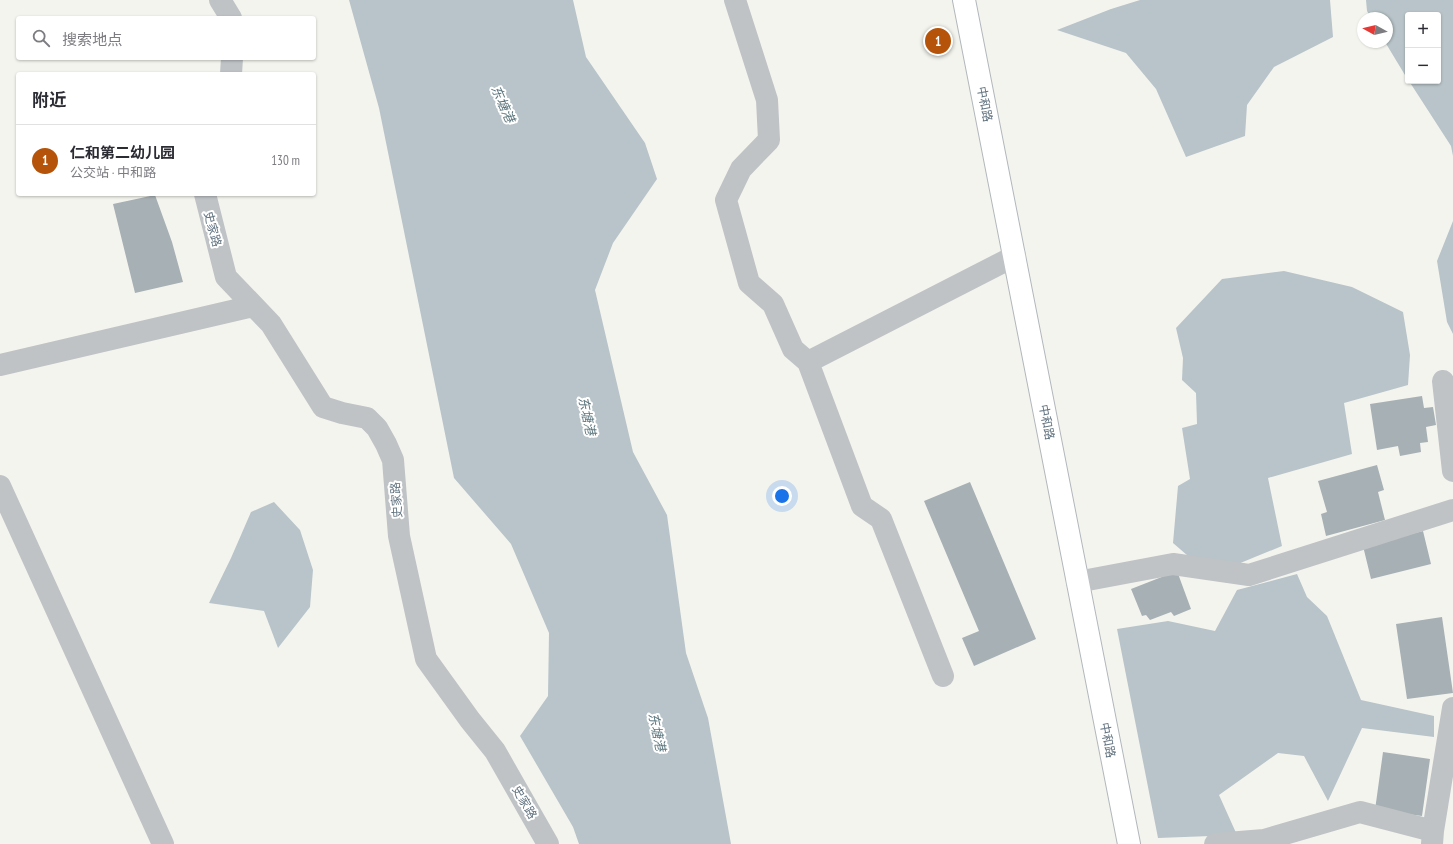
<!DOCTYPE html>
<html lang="zh">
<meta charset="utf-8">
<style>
body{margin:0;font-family:"PT Sans Narrow","Noto Sans SC",sans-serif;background:#f7f7f7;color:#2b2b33}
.controls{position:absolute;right:12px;top:12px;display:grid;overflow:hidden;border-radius:4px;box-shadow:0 1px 3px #0004}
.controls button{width:36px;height:36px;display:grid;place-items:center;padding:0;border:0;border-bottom:1px solid #e1e1e2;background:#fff;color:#2b2b33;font:20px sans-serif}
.compass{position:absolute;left:1357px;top:12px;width:36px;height:36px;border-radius:50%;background:#fff;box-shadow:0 1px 3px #0004;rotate:278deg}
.you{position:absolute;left:782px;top:496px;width:14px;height:14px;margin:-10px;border:3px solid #fff;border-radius:50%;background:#1a73e8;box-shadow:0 0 0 6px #1a73e833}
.badge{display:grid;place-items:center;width:26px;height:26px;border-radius:50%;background:#b45309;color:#fff;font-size:13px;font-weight:700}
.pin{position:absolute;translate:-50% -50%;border:2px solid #fff;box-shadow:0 1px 4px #0006}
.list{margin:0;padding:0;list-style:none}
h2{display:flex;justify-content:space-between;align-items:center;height:52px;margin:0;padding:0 16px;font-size:17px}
h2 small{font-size:13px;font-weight:400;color:#7c7c81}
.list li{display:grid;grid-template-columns:26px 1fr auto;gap:12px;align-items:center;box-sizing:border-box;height:72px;padding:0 16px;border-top:1px solid #e1e1e2}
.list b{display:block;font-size:15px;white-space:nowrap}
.list p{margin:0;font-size:13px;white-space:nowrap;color:#7c7c81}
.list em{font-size:13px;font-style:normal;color:#7c7c81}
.icon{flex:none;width:22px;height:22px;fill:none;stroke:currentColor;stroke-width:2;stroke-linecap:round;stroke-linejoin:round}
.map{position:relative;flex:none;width:1453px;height:844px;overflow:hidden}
.search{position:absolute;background:#fff;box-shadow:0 1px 3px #0004;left:16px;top:16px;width:300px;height:44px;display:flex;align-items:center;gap:10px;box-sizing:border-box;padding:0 14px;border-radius:4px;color:#7c7c81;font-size:15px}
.panel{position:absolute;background:#fff;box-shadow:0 1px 3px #0004;left:16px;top:72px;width:300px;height:124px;border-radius:4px}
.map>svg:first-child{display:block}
</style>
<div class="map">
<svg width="1453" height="844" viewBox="0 0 1453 844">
<rect width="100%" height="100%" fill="#f4f4ef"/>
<path fill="#b8c4c9" d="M349,0H573L586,57L645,143L657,179L613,243L595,290L633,452L667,515L686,653L708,718L731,844H579L573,827L520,736L548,696L549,633L511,544L454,478L379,108Z
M1140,0H1330L1333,37L1274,67L1247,105L1245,136L1186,157L1156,89L1126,53L1057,30L1111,9Z
M1366,0H1453V156L1451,146L1409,81H1438V15H1408V80L1385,42H1387V18H1371L1367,11Z
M1453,221V334L1447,322L1437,261Z
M1284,271L1352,287L1403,312L1410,355L1408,385L1344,403L1352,454L1268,478L1282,546L1233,566L1195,562L1173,543L1178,486L1190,479L1182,428L1197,424L1196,393L1182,380L1183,358L1176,328L1222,279Z
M274,502L300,530L313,570L310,607L278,648L264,611L209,603L231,558L251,512Z
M1297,574L1307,597L1327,616L1361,700L1434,716V737L1362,728L1328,801L1304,756L1278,753L1219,795L1237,835L1158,838L1117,629L1168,621L1215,631L1237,590Z"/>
<path fill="#a7b0b4" d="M155,195L172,242L183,282L135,293L113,204Z
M1422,396L1424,408L1433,407L1436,425L1426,427L1428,442L1420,443L1421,452L1400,456L1398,446L1377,450L1370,404Z
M1377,465L1384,490L1378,492L1385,520L1326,536L1321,514L1327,512L1318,481Z
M970,482L1036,639L974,666L962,638L979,631L924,501Z
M1423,531L1431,564L1371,579L1363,546Z
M1177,571L1191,609L1174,616L1171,612L1150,620L1146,615L1142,616L1131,589Z
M1442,617L1453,693L1407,699L1396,624Z
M1383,752L1430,759L1422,816L1375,810Z"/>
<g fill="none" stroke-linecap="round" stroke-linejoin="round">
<g stroke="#b1b7bb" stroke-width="24">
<path id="secondary" d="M964,0C1021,281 1073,563 1129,844"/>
</g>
<path stroke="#bfc3c6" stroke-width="22" d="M220,0L231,18
M735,0L767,100L769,140L741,169L726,200L749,283L773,304L793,349L808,362L862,506L881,519L943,676
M231,74L232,58
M205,194L226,277L271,324L323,407L342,413L367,418L377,428L386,444L393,460L399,536L426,659L470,720L495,751L548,844
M808,362L1015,256
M0,365L253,306
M1443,381L1453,471
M0,486L163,844
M1077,582L1173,564L1249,575L1453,510
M1215,844L1264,840L1360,812L1433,831
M1432,844L1433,831L1453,708"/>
<use href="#secondary" stroke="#fff" stroke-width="22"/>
</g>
<g text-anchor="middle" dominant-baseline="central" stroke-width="4" stroke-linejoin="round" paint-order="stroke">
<g font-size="12" fill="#637481" stroke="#fff">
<text transform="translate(985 104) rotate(79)">中和路</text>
<text transform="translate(213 229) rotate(75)">史家路</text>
<text transform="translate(1047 422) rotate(79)">中和路</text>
<text transform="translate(396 500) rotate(-94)">史家路</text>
<text transform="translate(1108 740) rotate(79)">中和路</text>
<text transform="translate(525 802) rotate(60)">史家路</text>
</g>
<g font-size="13" font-style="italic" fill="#5e777f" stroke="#fff">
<text transform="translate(503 104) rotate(66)">东塘港</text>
<text transform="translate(587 416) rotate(78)">东塘港</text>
<text transform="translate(657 732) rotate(78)">东塘港</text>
</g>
</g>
</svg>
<div class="controls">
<button>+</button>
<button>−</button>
</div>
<svg class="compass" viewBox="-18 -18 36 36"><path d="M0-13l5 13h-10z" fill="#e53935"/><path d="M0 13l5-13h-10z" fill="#7c7c81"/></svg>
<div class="you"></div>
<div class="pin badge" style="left:938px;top:41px">1</div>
<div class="search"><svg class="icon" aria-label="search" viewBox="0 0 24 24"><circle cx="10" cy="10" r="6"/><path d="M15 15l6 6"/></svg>搜索地点</div>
<section class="panel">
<h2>附近<small></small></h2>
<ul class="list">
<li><span class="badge">1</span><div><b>仁和第二幼儿园</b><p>公交站 · 中和路</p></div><em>130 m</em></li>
</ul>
</section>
</div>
